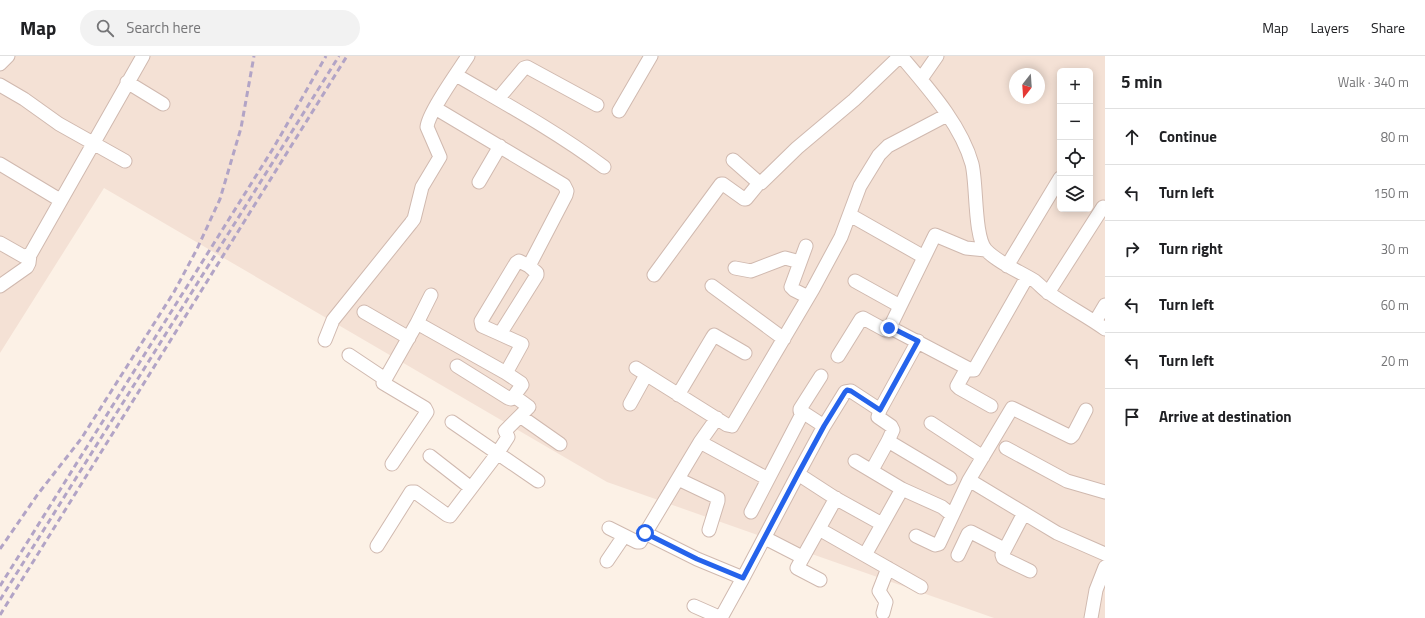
<!DOCTYPE html>
<meta charset="utf-8">
<style>
body{margin:0;font-family:"Titillium Web",sans-serif;background:#f2f2f2;color:#202124}
.controls{position:absolute;right:12px;top:12px;display:grid;overflow:hidden;border-radius:6px;box-shadow:0 2px 10px #0003}
.controls button{width:36px;height:36px;display:grid;place-items:center;padding:0;border:0;border-bottom:1px solid #e0e0e0;background:#fff;color:#202124;font:20px sans-serif}
.compass{position:absolute;left:1009px;top:12px;width:36px;height:36px;border-radius:50%;background:#fff;box-shadow:0 2px 10px #0003;rotate:197deg}
.stop{position:absolute;width:12px;height:12px;margin:-9px;border:3px solid #2563eb;border-radius:50%;background:#fff}
.stop.end{background:#2563eb;border-color:#fff;box-shadow:0 1px 4px #0008}
.list{margin:0;padding:0;list-style:none}
h2{display:flex;justify-content:space-between;align-items:center;height:52px;margin:0;padding:0 16px;font-size:17px}
h2 small{font-size:13px;font-weight:400;color:#757577}
.list li{display:grid;grid-template-columns:26px 1fr auto;gap:12px;align-items:center;box-sizing:border-box;height:56px;padding:0 16px;border-top:1px solid #e0e0e0}
.list b{display:block;font-size:15px;white-space:nowrap}
.list em{font-size:13px;font-style:normal;color:#757577}
.icon{flex:none;width:22px;height:22px;fill:none;stroke:currentColor;stroke-width:2;stroke-linecap:round;stroke-linejoin:round}
.map{position:relative;flex:none;width:1105px;height:562px;overflow:hidden}
header{display:flex;align-items:center;gap:24px;box-sizing:border-box;height:56px;padding:0 20px;background:#fff;border-bottom:1px solid #e0e0e0}
header strong{font-size:19px}
nav{display:flex;gap:22px;margin-inline-start:auto;font-size:14px}
.search{width:280px;height:36px;background:#f2f2f2;display:flex;align-items:center;gap:10px;box-sizing:border-box;padding:0 14px;border-radius:22px;color:#757577;font-size:15px}
main{display:flex}
aside{flex:1;background:#fff}
.map>svg:first-child{display:block}
</style>
<header>
<strong>Map</strong>
<div class="search"><svg class="icon" aria-label="search" viewBox="0 0 24 24"><circle cx="10" cy="10" r="6"/><path d="M15 15l6 6"/></svg>Search here</div>
<nav><a>Map</a><a>Layers</a><a>Share</a></nav>
</header>
<main>
<div class="map">
<svg width="1105" height="562" viewBox="0 0 1105 562">
<rect width="100%" height="100%" fill="#fcf1e6"/>
<path fill="#f4e1d5" fill-rule="evenodd" d="M0,0H1105V562H994L607,426L104,132L0,297ZM1060,15H1090V153H1060ZM1015,18H1039V42H1015Z"/>
<g fill="none" stroke-linecap="round" stroke-linejoin="round">
<g stroke="#d0b9af" stroke-width="15">
<path id="minor" d="M901,0C927,31 961,68 972,108C977,128 974,181 986,194C998,207 1021,216 1035,225C1040,229 1044,234 1049,237C1067,250 1087,260 1105,273
M0,8L8,0
M456,19C506,48 557,76 604,111
M921,23L937,0
M127,26L163,48
M0,29L24,43L59,68L125,105
M498,43L524,12L527,11L597,49
M435,52L564,129L567,135L566,139L529,210L519,205L516,207L481,265L482,270L500,278
M619,55L651,0
M733,104L758,126L761,127L797,92L854,44L900,0
M0,108L60,144
M479,126L500,90
M850,159L924,201
M0,187L23,200L30,199L143,0
M806,190L791,231L794,234L808,241
M1007,210L1060,122
M735,212L751,215L785,202L800,206
M654,219L721,128H723L744,143H746L759,127
M855,225L900,250
M0,230L27,211L29,207L30,199
M712,230L784,283
M1048,237L1103,151
M364,256L409,282
M1095,266L1105,249
M417,267L431,239
M890,271L935,179L966,192L986,194
M325,284L333,264L411,167L414,163L422,131L440,101L427,71C428,57 459,14 468,0
M349,299L385,323
M838,300L861,263L863,262L885,274L891,272L971,314H974L1027,221
M457,310L508,342L511,343L514,340
M636,312L727,369L732,370L813,233L841,181L860,130L879,99L888,90L947,59
M967,312L957,330L959,332L991,350
M678,339L712,282L714,279L745,297
M630,348L646,319
M803,357L800,355V353L821,320
M520,360L560,388
M452,366L538,425
M931,367L983,401
M888,385L950,422
M700,386L768,423
M1006,392L1067,425L1105,436
M430,400L471,432
M855,405L902,433L942,451L952,459
M392,408L427,356L425,352L383,327L417,267L506,317L522,288L500,278L537,219V217L529,210
M872,414L888,385L893,374L891,370L878,361L880,354L918,285
M798,418L835,442L882,468
M678,423L718,442V445L709,474
M969,424L1012,352L1071,381L1073,379L1086,354
M751,456L802,358L804,357L824,370
M1024,457L1002,499L1003,502L1030,515
M609,472L637,486H640L700,386L717,362
M819,473L921,531
M645,477L697,503L743,522L798,418L824,370L845,336L851,335L880,354
M916,480L935,489L939,488L969,424L1057,477L1105,498
M765,482L802,501
M377,490L411,436H415L447,459L450,460L497,398L508,381L505,375L529,351L514,340L522,329L521,327L506,317
M865,499L902,433
M958,499L968,478L971,476L1004,493
M607,505L624,480
M820,524L797,512L836,442
M694,550L719,561L722,560L743,522
M883,557L886,546L879,535L888,512
M1091,562L1096,534L1105,511"/>
</g>
<use href="#minor" stroke="#fff" stroke-width="13"/>
<path stroke="#b2a4c6" stroke-width="3" stroke-dasharray="6 4" stroke-linecap="butt" d="M0,493L38,438L81,383L174,236L197,193L220,143L241,72L254,0
M0,530L274,91L326,0
M0,544L339,0
M0,559L347,0"/>
</g>
<g fill="none" stroke-linecap="round" stroke-linejoin="round">
<path stroke="#2563eb" stroke-width="5" d="M645,477L697,503L743,522L798,418L824,370L845,336L847,334L851,335L880,354L918,285L892,272H889"/>
</g>
</svg>
<div class="controls">
<button>+</button>
<button>−</button>
<button><svg class="icon" aria-label="locate" viewBox="0 0 24 24"><circle cx="12" cy="12" r="6"/><path d="M12 2v4M12 18v4M2 12h4M18 12h4"/></svg></button>
<button><svg class="icon" aria-label="layers" viewBox="0 0 24 24"><path d="M12 4l9 5-9 5-9-5zM3 14l9 5 9-5"/></svg></button>
</div>
<svg class="compass" viewBox="-18 -18 36 36"><path d="M0-13l5 13h-10z" fill="#e53935"/><path d="M0 13l5-13h-10z" fill="#757577"/></svg>
<div class="stop" style="left:645px;top:477px"></div>
<div class="stop end" style="left:889px;top:272px"></div>
</div>
<aside>
<h2>5 min<small>Walk · 340 m</small></h2>
<ul class="list">
<li><svg class="icon" aria-label="ahead" viewBox="0 0 24 24"><path d="M12 20V5M6 11l6-6 6 6"/></svg><div><b>Continue</b></div><em>80 m</em></li>
<li><svg class="icon" aria-label="left" viewBox="0 0 24 24"><path d="M17 20v-9H6M10 6l-5 5 5 5"/></svg><div><b>Turn left</b></div><em>150 m</em></li>
<li><svg class="icon" aria-label="right" viewBox="0 0 24 24"><path d="M7 20v-9h11M14 6l5 5-5 5"/></svg><div><b>Turn right</b></div><em>30 m</em></li>
<li><svg class="icon" aria-label="left" viewBox="0 0 24 24"><path d="M17 20v-9H6M10 6l-5 5 5 5"/></svg><div><b>Turn left</b></div><em>60 m</em></li>
<li><svg class="icon" aria-label="left" viewBox="0 0 24 24"><path d="M17 20v-9H6M10 6l-5 5 5 5"/></svg><div><b>Turn left</b></div><em>20 m</em></li>
<li><svg class="icon" aria-label="arrive" viewBox="0 0 24 24"><path d="M6 21V4h12l-3 4 3 4H6"/></svg><div><b>Arrive at destination</b></div></li>
</ul>
</aside>
</main>
